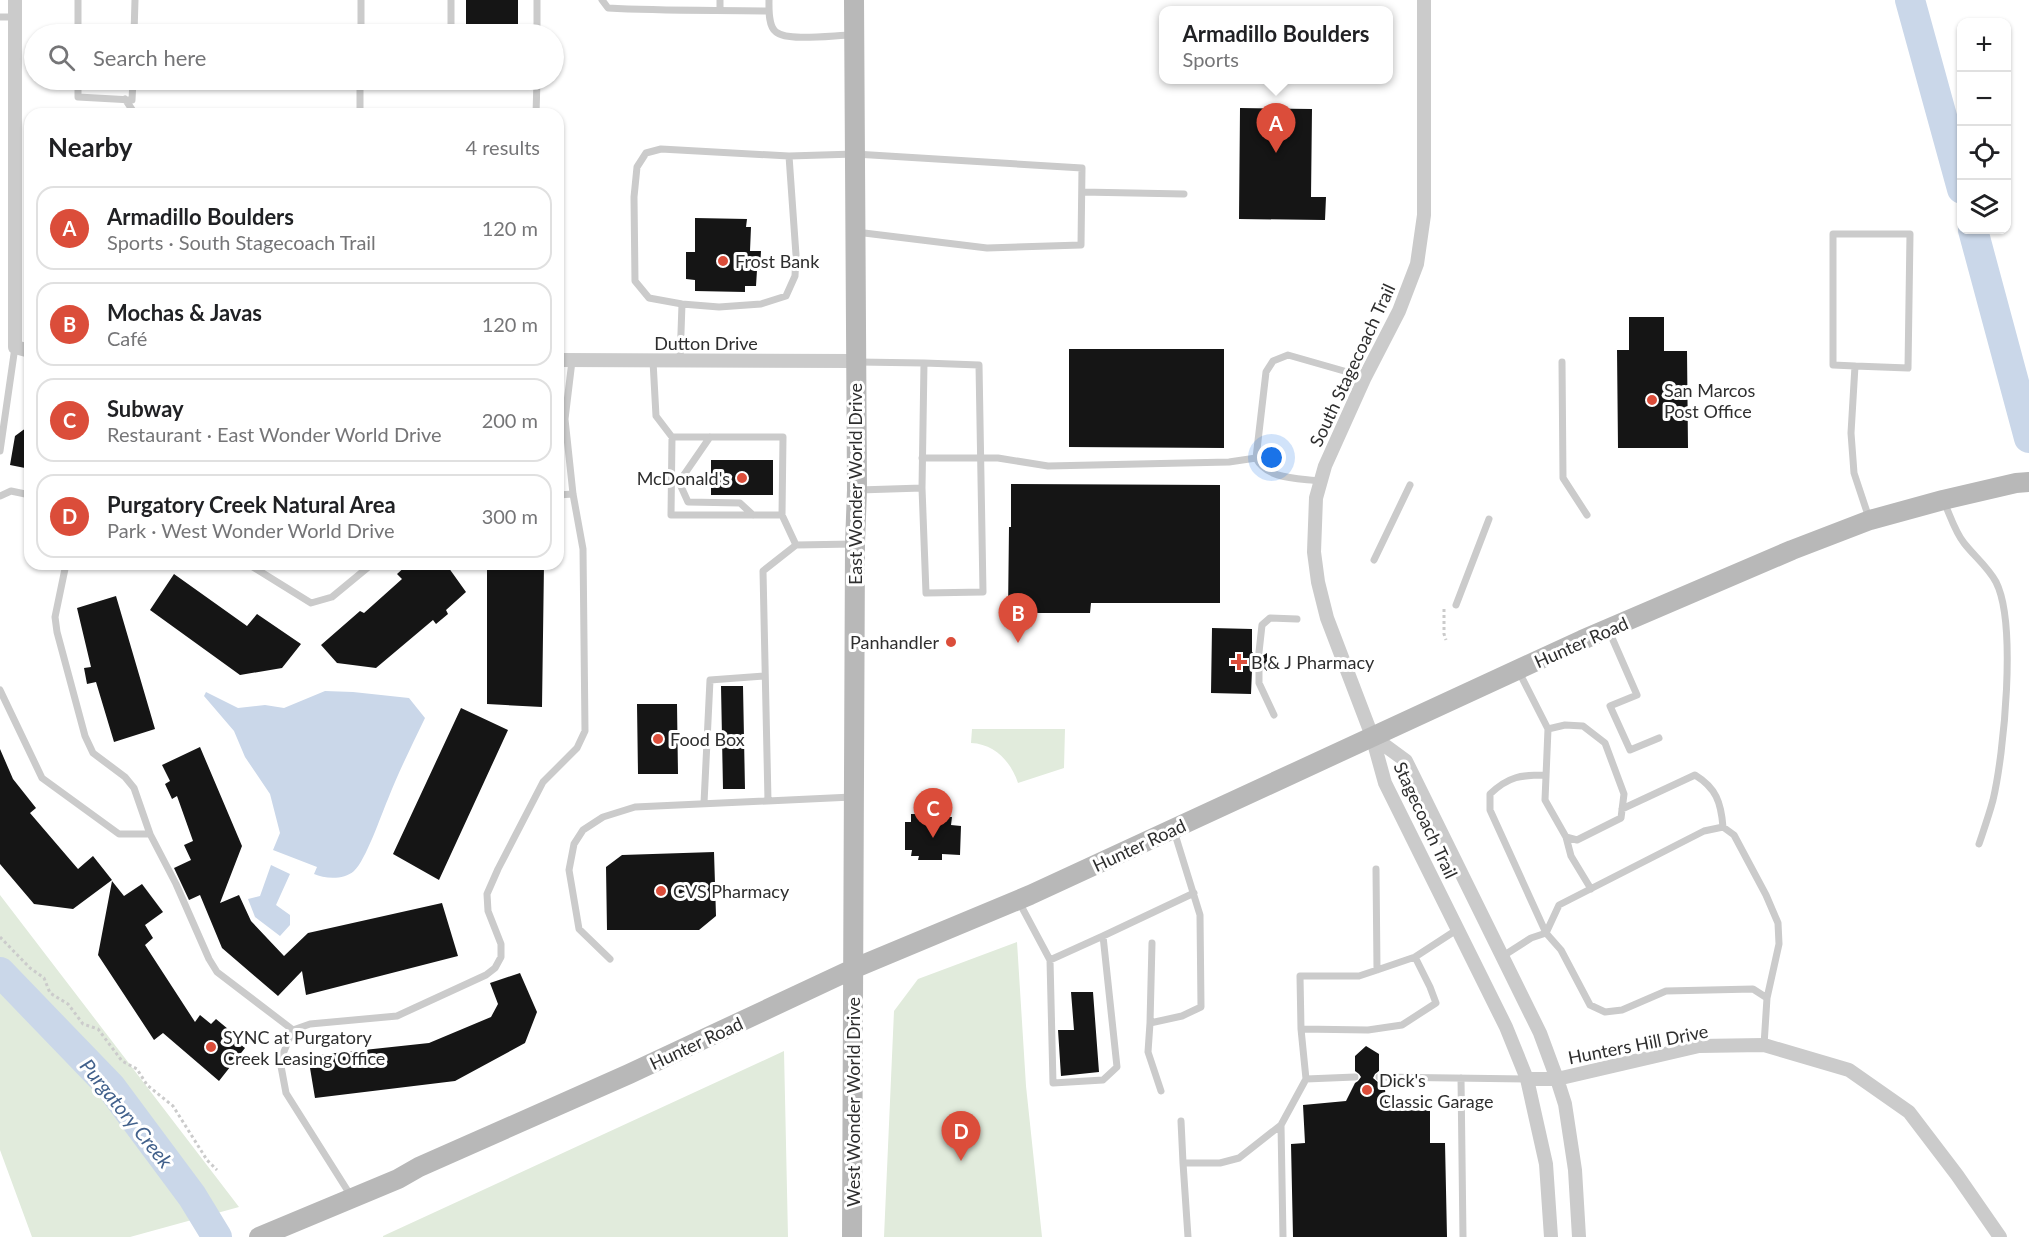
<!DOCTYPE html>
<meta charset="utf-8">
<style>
body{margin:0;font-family:Lato,sans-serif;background:#f6f6f6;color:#202124}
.controls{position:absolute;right:18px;top:18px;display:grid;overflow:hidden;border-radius:12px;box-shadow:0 2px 4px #0004}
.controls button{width:54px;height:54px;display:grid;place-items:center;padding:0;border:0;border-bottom:2px solid #e0e0e0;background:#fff;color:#202124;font:30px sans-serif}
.you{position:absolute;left:1272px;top:458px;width:21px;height:21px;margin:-15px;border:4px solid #fff;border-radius:50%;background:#1a73e8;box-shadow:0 0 0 9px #1a73e833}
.badge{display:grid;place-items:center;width:39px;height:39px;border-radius:50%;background:#db4d3a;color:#fff;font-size:20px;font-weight:700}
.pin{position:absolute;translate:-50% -50px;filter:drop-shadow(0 2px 3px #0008)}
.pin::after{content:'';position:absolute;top:32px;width:21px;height:18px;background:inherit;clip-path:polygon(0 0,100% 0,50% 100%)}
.popup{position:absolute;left:1159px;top:6px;width:234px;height:78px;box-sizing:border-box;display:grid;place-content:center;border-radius:12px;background:#fff;filter:drop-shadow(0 2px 4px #0005);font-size:20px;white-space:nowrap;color:#757577}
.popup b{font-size:22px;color:#202124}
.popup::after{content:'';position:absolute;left:50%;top:100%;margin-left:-12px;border:12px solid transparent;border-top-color:#fff}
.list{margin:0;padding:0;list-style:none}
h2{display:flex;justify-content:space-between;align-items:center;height:78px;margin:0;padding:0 24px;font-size:26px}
h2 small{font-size:20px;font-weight:400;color:#757577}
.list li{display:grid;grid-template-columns:39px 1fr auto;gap:18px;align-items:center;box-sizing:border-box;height:84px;margin:0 12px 12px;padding:0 12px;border:2px solid #e0e0e0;border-radius:18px}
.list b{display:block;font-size:22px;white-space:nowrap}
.list p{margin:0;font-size:20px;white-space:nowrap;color:#757577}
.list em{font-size:20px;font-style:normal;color:#757577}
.icon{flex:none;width:33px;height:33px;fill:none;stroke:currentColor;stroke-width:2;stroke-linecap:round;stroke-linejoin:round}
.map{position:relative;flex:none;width:2029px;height:1237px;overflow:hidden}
.search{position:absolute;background:#fff;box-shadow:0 2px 4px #0004;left:24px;top:24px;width:540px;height:66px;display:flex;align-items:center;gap:15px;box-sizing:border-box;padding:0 21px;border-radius:33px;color:#757577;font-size:22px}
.panel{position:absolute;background:#fff;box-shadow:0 2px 4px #0004;left:24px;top:108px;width:540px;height:462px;border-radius:18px}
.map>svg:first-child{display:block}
</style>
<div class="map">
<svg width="2029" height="1237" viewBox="0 0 2029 1237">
<rect width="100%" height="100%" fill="#fff"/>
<path fill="#e1ebdc" d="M972,729H1065L1064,768L1018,783C1011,762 995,744 971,743Z
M0,895L239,1207L130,1237H32L0,1150Z
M1017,942L1026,1086L1042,1237H884L894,1011L918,979Z
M784,1051L788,1237H383V1236Z"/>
<path fill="#cad7e9" d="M325,691L353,692L409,698L425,718C412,745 399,771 388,799C381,815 366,860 354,871C344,880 325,879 314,874L317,867L273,850L280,833L270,794L245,757L234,731L204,696L206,692L238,708L265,705L284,708Z
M271,865L290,874L276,905L290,915V925L280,936L255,917L248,899L260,896Z"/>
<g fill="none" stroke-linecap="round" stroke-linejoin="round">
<path stroke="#cad7e9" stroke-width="30" d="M1910,0L1962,189
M1973,230L2029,438
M0,972L111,1087L192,1196L217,1237"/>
</g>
<path fill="#151515" d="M466,0H518V34H466Z
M1240,108L1312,109L1311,197H1326L1325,220L1239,219Z
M695,218L747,219L746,227H751L750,251H761L760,270H757L756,286H745V292L695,291V280L686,279V252H695Z
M1629,317H1664V351H1687L1688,448H1618L1617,350H1629Z
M1069,349H1224V448L1069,447Z
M30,425V469L10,465L15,436Z
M711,460H773V495H711Z
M1011,484L1220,485V603H1091L1090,613H1008L1009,527H1011Z
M408,564H446L466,592L446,610L448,614L436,624L433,620L376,668L337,663L321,645L360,611L364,613L402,579L397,574Z
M487,564H544L542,707L487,704Z
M174,574L247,626L257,614L301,644L282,668L240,675L150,610Z
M116,596L155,729L114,742L96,682L87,684L84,668L91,667L77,608Z
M1212,628L1252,629V652L1259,658L1267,653V671L1260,664L1256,665L1252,670L1251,694L1211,693Z
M721,686H743L745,789H723Z
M637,704H677L678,774H638Z
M461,708L508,730L439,880L393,854Z
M200,747L242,846L220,903L239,895L251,921L284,956L308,933L442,903L458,956L306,995L302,971L278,996L222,948L200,895L189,900L174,868L191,860L184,845L193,841L177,796L172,799L165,784L170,781L162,765Z
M0,749L13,779L36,808L30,813L78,869L93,856L112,880L73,909L34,904L0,864Z
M918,808H941V817H952L951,825L961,826L960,855L942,854V860H918L919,856H911L912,850H905V822H911V814H918Z
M714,852L716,916L699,930H607L606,867L622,855Z
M112,881L124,896L142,884L163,912L145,925L153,938L145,945L195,1022L200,1015L211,1024L216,1019L234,1034L231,1037L245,1048L219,1081L163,1033L154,1040L98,955Z
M520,973L537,1012L525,1043L455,1081L315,1098L308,1056L429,1043L491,1017L498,1004L490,983Z
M1071,992H1093L1099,1072L1061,1076L1058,1030H1074Z
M1366,1046L1379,1054V1071L1375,1074L1373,1078L1379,1083V1089H1385L1386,1102H1430V1143H1445L1447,1237H1293L1291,1144L1305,1143L1303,1105L1346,1101L1355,1083L1358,1081L1361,1077L1359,1074L1355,1071V1056Z"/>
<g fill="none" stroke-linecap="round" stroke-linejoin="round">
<path stroke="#cbcbcb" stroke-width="3" stroke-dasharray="3 3" stroke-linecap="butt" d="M1444,609V634L1446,640
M0,937L30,968L44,978L50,993L68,1004L83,1024L98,1029L122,1061L137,1069L147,1085L173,1106L207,1160L217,1170"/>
<path stroke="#cbcbcb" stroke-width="7" d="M78,0V34
M451,0V34
M602,0L608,8C661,11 715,10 769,11
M720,0V10
M769,0C769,9 768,26 776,32C788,42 835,35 852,35
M0,17H15
M134,34L135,0
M361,34V0
M537,34V0
M78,80V97L132,100L133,80
M125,99L135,114
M360,114V80
M536,114L537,80
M661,149L789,156L796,255L795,276L786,296L761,304L719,307L682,304L649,298L635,281L634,197L637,167L646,153Z
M789,156L855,154L1082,168L1081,245L987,248L856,232
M1082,192L1184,194
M653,361L656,416L672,437H783L782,515L796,545
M680,361L682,304
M858,362L924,363L922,488L859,490
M1562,362L1563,478L1587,515
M1855,366L1908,368L1910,234H1833V365L1855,366L1851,433L1854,473L1869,518
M672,437L671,515H782
M710,437L679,482L688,502L740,503L753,515
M0,451L15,347
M922,458H998L1048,466L1229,462L1256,458
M1320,481C1298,478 1267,480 1256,458L1266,372L1273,361L1288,355L1365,377
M922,488L926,593L983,592L979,365L924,363
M558,495L573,494
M0,496L11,491L30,495
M1944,502C1950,515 1955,532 1964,543C1974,556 1988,567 1996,582C2017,623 2004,754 1993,800C1989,815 1984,829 1979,844
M1374,560L1410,485
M66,564L55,617L57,632L85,736L93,753L125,777L134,788L150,834
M248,564L311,603L332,597L372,564
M1456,605L1489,519
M1609,631L1637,695L1610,706L1630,750L1659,738
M1259,652L1262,625L1270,618L1297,619
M1259,670V683L1274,715
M1518,670L1548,729L1545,800L1566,837L1577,840L1621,818L1624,794L1605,743L1583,726L1565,725L1548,729
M0,690L42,778L119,834H150L176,884L209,959L217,972L293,1030
M768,801L763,571L796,545L854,544
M704,803L710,680L765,676
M1622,809L1695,775C1716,788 1721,802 1723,827
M1566,837L1571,856L1591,889
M1376,869L1377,970
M1019,902L1050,960L1053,1083L1103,1080L1117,1067L1103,936L1194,893
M1546,933L1559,905L1704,831L1723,827L1734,835L1766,895L1778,923L1779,944L1767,998
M1546,933L1490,810V794C1509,776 1521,775 1546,775
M1503,956L1531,938L1546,933L1561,950L1590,1005L1605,1012L1622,1010L1666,991L1753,989L1767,998L1764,1045
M610,959L579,929L569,870L574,844L583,830L603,817L635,807L852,797
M1050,960L1103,936
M1150,1023L1152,943
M1301,1029L1368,1030L1402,1025L1436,1003L1430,987L1415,957
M1379,1077L1527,1079
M1461,1078L1463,1237
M1306,1079L1355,1077
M1161,1091L1148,1052L1150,1023L1182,1016L1201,1007L1200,915L1174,831
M1181,1121L1183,1163
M1281,1125L1283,1237
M351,1196L286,1093L280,1061L293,1030L310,1024L397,1016L486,975L495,968L501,957V944L488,911L487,894L498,869L543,782L577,748L585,731L583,549L573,494L565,419L572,361
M1188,1237L1183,1163H1220L1239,1158L1281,1125L1306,1079L1301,1029L1300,976H1359L1377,970L1415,957L1458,929"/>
<path stroke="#cbcbcb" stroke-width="14" d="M15,0V347L30,351
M1424,0V215L1417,264L1399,311L1365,377L1325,466L1316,498L1314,552L1318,582L1327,618L1372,736L1385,783L1506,1027L1527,1079L1546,1164L1551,1237
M558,360L855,361
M1372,736L1406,761L1540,1033L1557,1079L1565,1104L1575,1170L1579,1237
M1527,1079H1557L1699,1046L1764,1045L1849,1070L1909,1112L1957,1175L2000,1237"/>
<path stroke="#b8b8b8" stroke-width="20" d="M259,1237L398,1179L419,1167L629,1074L855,968L1030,895L1582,640L1792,550L1870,520L1943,500L2016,483L2029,482
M852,1237L855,544L857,490L854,0"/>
</g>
<g fill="#db4d3a" stroke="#fff" stroke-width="2">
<circle cx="723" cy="261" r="6"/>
<circle cx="1652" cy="400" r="6"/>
<circle cx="742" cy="478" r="6"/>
<circle cx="951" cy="642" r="6"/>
<path d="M1236 653h6v6h6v6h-6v6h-6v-6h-6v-6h6z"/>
<circle cx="658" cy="739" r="6"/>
<circle cx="661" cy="891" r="6"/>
<circle cx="211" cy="1047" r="6"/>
<circle cx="1367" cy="1090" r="6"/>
</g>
<g text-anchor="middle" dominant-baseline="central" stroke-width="6" stroke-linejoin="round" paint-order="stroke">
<g font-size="18" fill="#2e2e2e" stroke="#fff" text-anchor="start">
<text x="735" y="261">Frost Bank</text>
<text x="1664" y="390">San Marcos<tspan x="1664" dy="21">Post Office</tspan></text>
<text x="730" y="478" text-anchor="end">McDonald's</text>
<text x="939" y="642" text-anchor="end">Panhandler</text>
<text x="1251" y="662">B &amp; J Pharmacy</text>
<text x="670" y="739">Food Box</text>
<text x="673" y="891">CVS Pharmacy</text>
<text x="223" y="1037">SYNC at Purgatory<tspan x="223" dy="21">Creek Leasing Office</tspan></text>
<text x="1379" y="1080">Dick's<tspan x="1379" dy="21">Classic Garage</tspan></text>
</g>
<g font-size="18" fill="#2e2e2e" stroke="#fff">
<text x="706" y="343">Dutton Drive</text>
<text transform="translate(1352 365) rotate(-65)">South Stagecoach Trail</text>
<text transform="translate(855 484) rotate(-90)">East Wonder World Drive</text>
<text transform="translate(1581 642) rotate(-24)">Hunter Road</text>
<text transform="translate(1426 820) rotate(65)">Stagecoach Trail</text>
<text transform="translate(1139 845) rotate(-25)">Hunter Road</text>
<text transform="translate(696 1043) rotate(-25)">Hunter Road</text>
<text transform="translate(1638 1044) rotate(-11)">Hunters Hill Drive</text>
<text transform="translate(853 1102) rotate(-90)">West Wonder World Drive</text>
</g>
<g font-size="20" font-style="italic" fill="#41608b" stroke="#fff">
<text transform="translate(127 1113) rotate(51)">Purgatory Creek</text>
</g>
</g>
</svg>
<div class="controls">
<button>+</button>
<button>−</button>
<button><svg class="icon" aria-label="locate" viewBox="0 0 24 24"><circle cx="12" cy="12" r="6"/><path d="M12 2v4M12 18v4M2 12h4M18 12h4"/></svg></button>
<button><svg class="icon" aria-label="layers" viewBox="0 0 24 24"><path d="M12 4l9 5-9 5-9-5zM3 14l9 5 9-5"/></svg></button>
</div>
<div class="you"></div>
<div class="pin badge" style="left:1276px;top:153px">A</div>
<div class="popup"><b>Armadillo Boulders</b>Sports</div>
<div class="pin badge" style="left:1018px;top:643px">B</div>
<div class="pin badge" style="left:933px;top:838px">C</div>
<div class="pin badge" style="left:961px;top:1161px">D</div>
<div class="search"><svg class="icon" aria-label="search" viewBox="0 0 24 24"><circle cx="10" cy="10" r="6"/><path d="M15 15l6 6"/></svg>Search here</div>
<section class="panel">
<h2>Nearby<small>4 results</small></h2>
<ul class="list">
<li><span class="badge">A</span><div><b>Armadillo Boulders</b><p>Sports · South Stagecoach Trail</p></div><em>120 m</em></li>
<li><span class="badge">B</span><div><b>Mochas &amp; Javas</b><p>Café</p></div><em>120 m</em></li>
<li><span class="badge">C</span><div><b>Subway</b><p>Restaurant · East Wonder World Drive</p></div><em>200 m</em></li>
<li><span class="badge">D</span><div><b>Purgatory Creek Natural Area</b><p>Park · West Wonder World Drive</p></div><em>300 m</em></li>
</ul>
</section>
</div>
